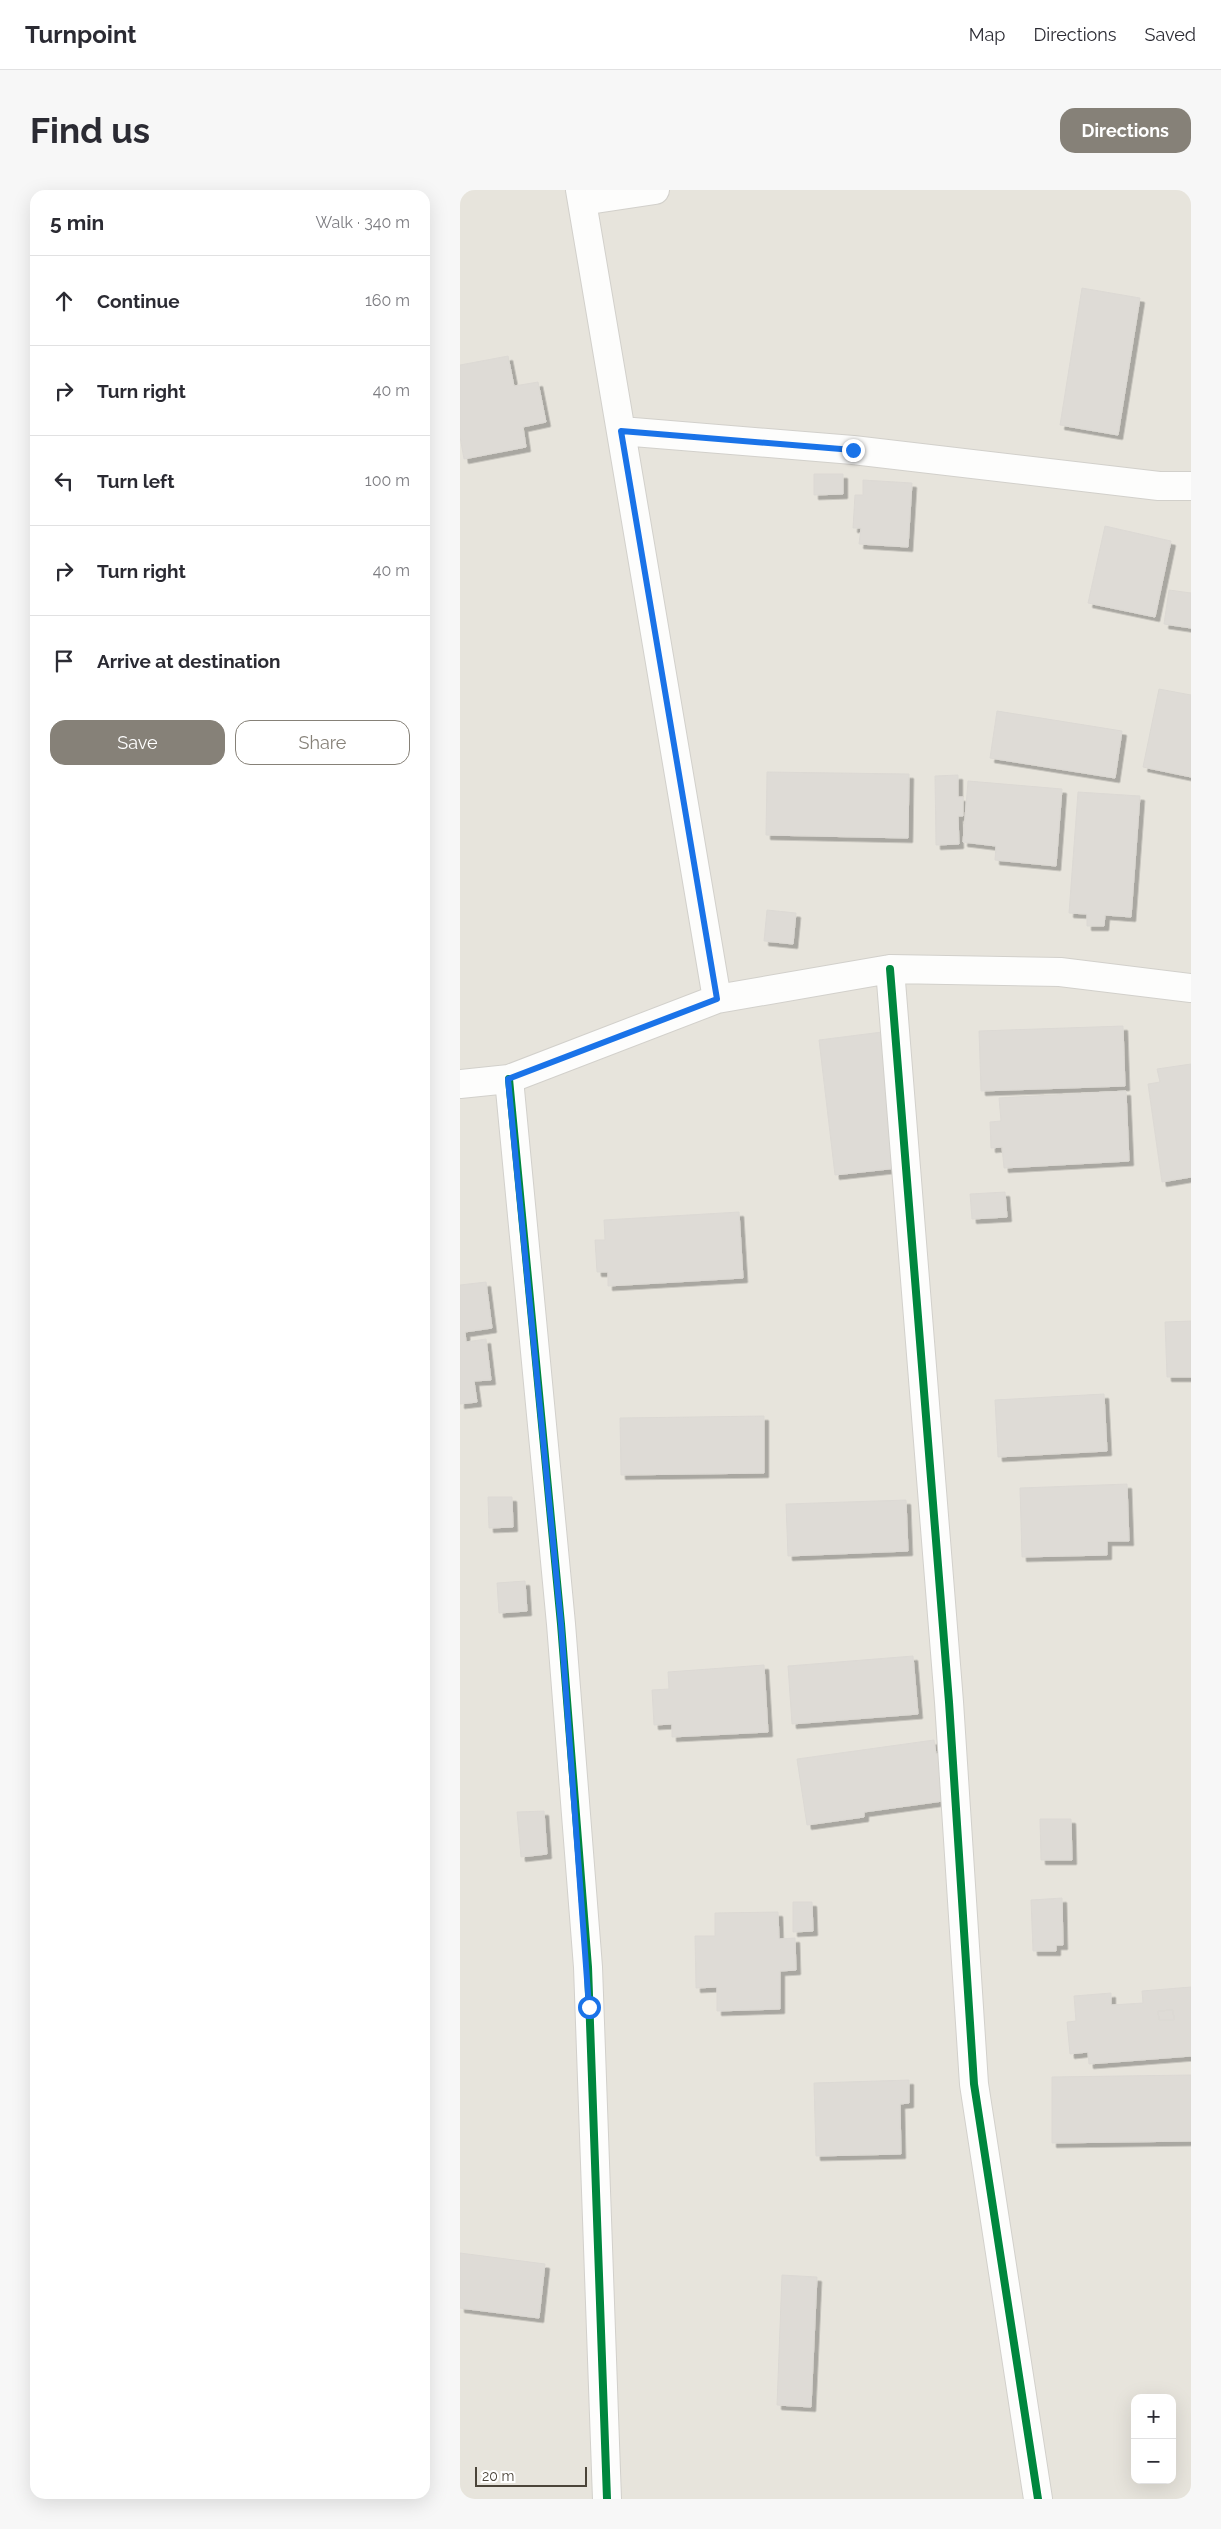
<!DOCTYPE html>
<meta charset="utf-8">
<style>
body{margin:0;font-family:Raleway,sans-serif;background:#f7f7f7;color:#2b2b33}
.controls{position:absolute;right:15px;bottom:15px;display:grid;overflow:hidden;border-radius:10px;box-shadow:0 5px 20px #0002}
.controls button{width:45px;height:45px;display:grid;place-items:center;padding:0;border:0;border-bottom:1px solid #e1e1e2;background:#fff;color:#2b2b33;font:25px sans-serif}
.scale{position:absolute;left:15px;bottom:12px;width:112px;box-sizing:border-box;padding-left:5px;border:2px solid #4b4439;border-top:0;font-size:14px;line-height:18px;white-space:nowrap;color:#4b4439;-webkit-text-stroke:4px #fff;paint-order:stroke}
.stop{position:absolute;width:15px;height:15px;margin:-11px;border:4px solid #1a73e8;border-radius:50%;background:#fff}
.stop.end{background:#1a73e8;border-color:#fff;box-shadow:0 1px 5px #0008}
.list{margin:0;padding:0;list-style:none}
h2{display:flex;justify-content:space-between;align-items:center;height:65px;margin:0;padding:0 20px;font-size:21px}
h2 small{font-size:16px;font-weight:400;color:#7c7c81}
.list li{display:grid;grid-template-columns:32px 1fr auto;gap:15px;align-items:center;box-sizing:border-box;height:90px;padding:0 20px;border-top:1px solid #e1e1e2}
.list b{display:block;font-size:19px;white-space:nowrap}
.list em{font-size:16px;font-style:normal;color:#7c7c81}
.actions{display:flex;gap:10px;padding:15px 20px}
.actions a{flex:1;padding:11px 0;border:1px solid #868178;border-radius:15px;text-align:center;font-size:18px;color:#868178}
.actions .main{background:#868178;color:#fff}
.icon{flex:none;width:28px;height:28px;fill:none;stroke:currentColor;stroke-width:2;stroke-linecap:round;stroke-linejoin:round}
.map{position:relative;flex:none;width:731px;height:2309px;overflow:hidden;border-radius:15px}
header{display:flex;align-items:center;gap:30px;box-sizing:border-box;height:70px;padding:0 25px;background:#fff;border-bottom:1px solid #e1e1e2}
header strong{font-size:24px}
nav{display:flex;gap:28px;margin-inline-start:auto;font-size:18px}
.intro{display:flex;align-items:center;justify-content:space-between;box-sizing:border-box;height:120px;padding:0 30px}
h1{margin:0;font-size:35px}
.button{padding:12px 22px;border-radius:15px;background:#868178;color:#fff;font-size:18px;font-weight:700}
main{display:flex;gap:30px;padding:0 30px}
aside{flex:1;background:#fff;border-radius:15px;box-shadow:0 5px 20px #0002}
.map>svg:first-child{display:block}
</style>
<header>
<strong>Turnpoint</strong>
<nav><a>Map</a><a>Directions</a><a>Saved</a></nav>
</header>
<div class="intro"><h1>Find us</h1><a class="button">Directions</a></div>
<main>
<aside>
<h2>5 min<small>Walk · 340 m</small></h2>
<ul class="list">
<li><svg class="icon" aria-label="ahead" viewBox="0 0 24 24"><path d="M12 20V5M6 11l6-6 6 6"/></svg><div><b>Continue</b></div><em>160 m</em></li>
<li><svg class="icon" aria-label="right" viewBox="0 0 24 24"><path d="M7 20v-9h11M14 6l5 5-5 5"/></svg><div><b>Turn right</b></div><em>40 m</em></li>
<li><svg class="icon" aria-label="left" viewBox="0 0 24 24"><path d="M17 20v-9H6M10 6l-5 5 5 5"/></svg><div><b>Turn left</b></div><em>100 m</em></li>
<li><svg class="icon" aria-label="right" viewBox="0 0 24 24"><path d="M7 20v-9h11M14 6l5 5-5 5"/></svg><div><b>Turn right</b></div><em>40 m</em></li>
<li><svg class="icon" aria-label="arrive" viewBox="0 0 24 24"><path d="M6 21V4h12l-3 4 3 4H6"/></svg><div><b>Arrive at destination</b></div></li>
</ul>
<div class="actions"><a class="main">Save</a><a>Share</a></div>
</aside>
<div class="map">
<svg width="731" height="2309" viewBox="0 0 731 2309">
<defs>
<filter id="shadow"><feDropShadow dx="4.5" dy="4.5" stdDeviation="0" flood-color="#0004"/></filter>
</defs>
<rect width="100%" height="100%" fill="#f4f2ee"/>
<path fill="#e7e4dc" fill-rule="evenodd" d="M0,0H731V2309H0ZM675,2208H712V2290H675Z"/>
<path fill="#dedbd6" stroke="#dcd9d4" fill-rule="evenodd" filter="url(#shadow)" d="M622,98L680,108L658,245L600,235Z
M48,166L54,196L78,192L86,232L63,237L66,257L4,269L0,247V175Z
M354,284H383V304L354,305Z
M403,290L452,293L448,357L399,354L401,338H393L395,305H403Z
M645,336L711,351L695,427L628,413Z
M709,400L731,403V438L704,434Z
M699,499L731,505V587L683,577Z
M537,521L662,541L655,588L530,568Z
M307,582L449,584L448,648L306,645Z
M498,585V607H503V626H498L499,654L476,655L475,586Z
M508,591L602,599L596,676L535,670L536,656L503,652Z
M618,602L680,606L671,727L645,725L644,736H627V724L609,723Z
M307,720L336,723L333,754L304,751Z
M663,836L665,896L521,901L519,841Z
M422,842L438,978L375,985L359,850Z
M731,874V987L702,992L688,894L700,892L697,879Z
M666,901L669,971L544,978L542,957L531,958L530,932L541,931L539,908Z
M545,1002L547,1027L512,1029L510,1004Z
M279,1022L283,1088L148,1096V1082H137L135,1050H145L144,1030Z
M26,1092L32,1138L5,1142L6,1152L26,1149L31,1190L14,1191L17,1212L0,1214V1095Z
M731,1131V1187H707L705,1132Z
M644,1204L647,1261L538,1267L535,1210Z
M304,1226V1283L161,1285L160,1228Z
M667,1294L669,1351H647V1365L562,1367L560,1298Z
M28,1307H52L53,1337L29,1338Z
M446,1310L448,1361L328,1366L326,1314Z
M65,1391L67,1421L39,1423L37,1393Z
M453,1466L458,1524L332,1534L328,1476Z
M304,1475L308,1542L212,1547V1534L194,1535L192,1500L209,1499L208,1482Z
M474,1550L476,1564L484,1563L489,1595L480,1597L483,1611L404,1622V1627L347,1635L337,1569Z
M84,1621L87,1664L61,1667L57,1622Z
M580,1629H611L612,1670H581Z
M602,1708L603,1755H596V1761H573L571,1710Z
M333,1712H352L353,1741L333,1742Z
M318,1722L319,1749L335,1748L336,1780L320,1781V1819L257,1821V1797L236,1798L235,1746H255V1723Z
M731,1797V1866L629,1874L628,1862L610,1864L607,1832L616,1831L614,1806L651,1803V1815L683,1813L682,1801ZM713,1820L714,1830H699L698,1821Z
M713,1820L714,1830H699L698,1821Z
M731,1885V1951L592,1953V1887Z
M449,1890V1913L440,1914L441,1964L356,1966L354,1893Z
M0,2063L85,2074L79,2128L0,2118Z
M322,2085L357,2087L351,2217L317,2215Z"/>
<g fill="none" stroke-linecap="round" stroke-linejoin="round">
<g stroke="#d2d0cb" stroke-width="30">
<path id="minor" d="M120,0L257,809
M122,11L195,0
M161,241L393,260L699,296H731
M430,779L489,1512L514,1894L578,2309
M49,889L101,1434L128,1777L147,2309
M0,894L49,889L257,809L430,779L600,782L731,798"/>
</g>
<use href="#minor" stroke="#fdfdfc" stroke-width="28"/>
<g stroke="#fff" stroke-width="11">
<path id="cycleway" d="M430,779L489,1512L514,1894L578,2309
M49,889L101,1434L128,1777L147,2309"/>
</g>
<use href="#cycleway" stroke="#00873e" stroke-width="8"/>
</g>
<g fill="none" stroke-linecap="round" stroke-linejoin="round">
<path stroke="#1a73e8" stroke-width="6" d="M129,1817L101,1434L48,889L257,809L161,241L393,260"/>
</g>
</svg>
<div class="controls">
<button>+</button>
<button>−</button>
</div>
<div class="scale">20 m</div>
<div class="stop" style="left:129px;top:1817px"></div>
<div class="stop end" style="left:393px;top:260px"></div>
</div>
</main>
